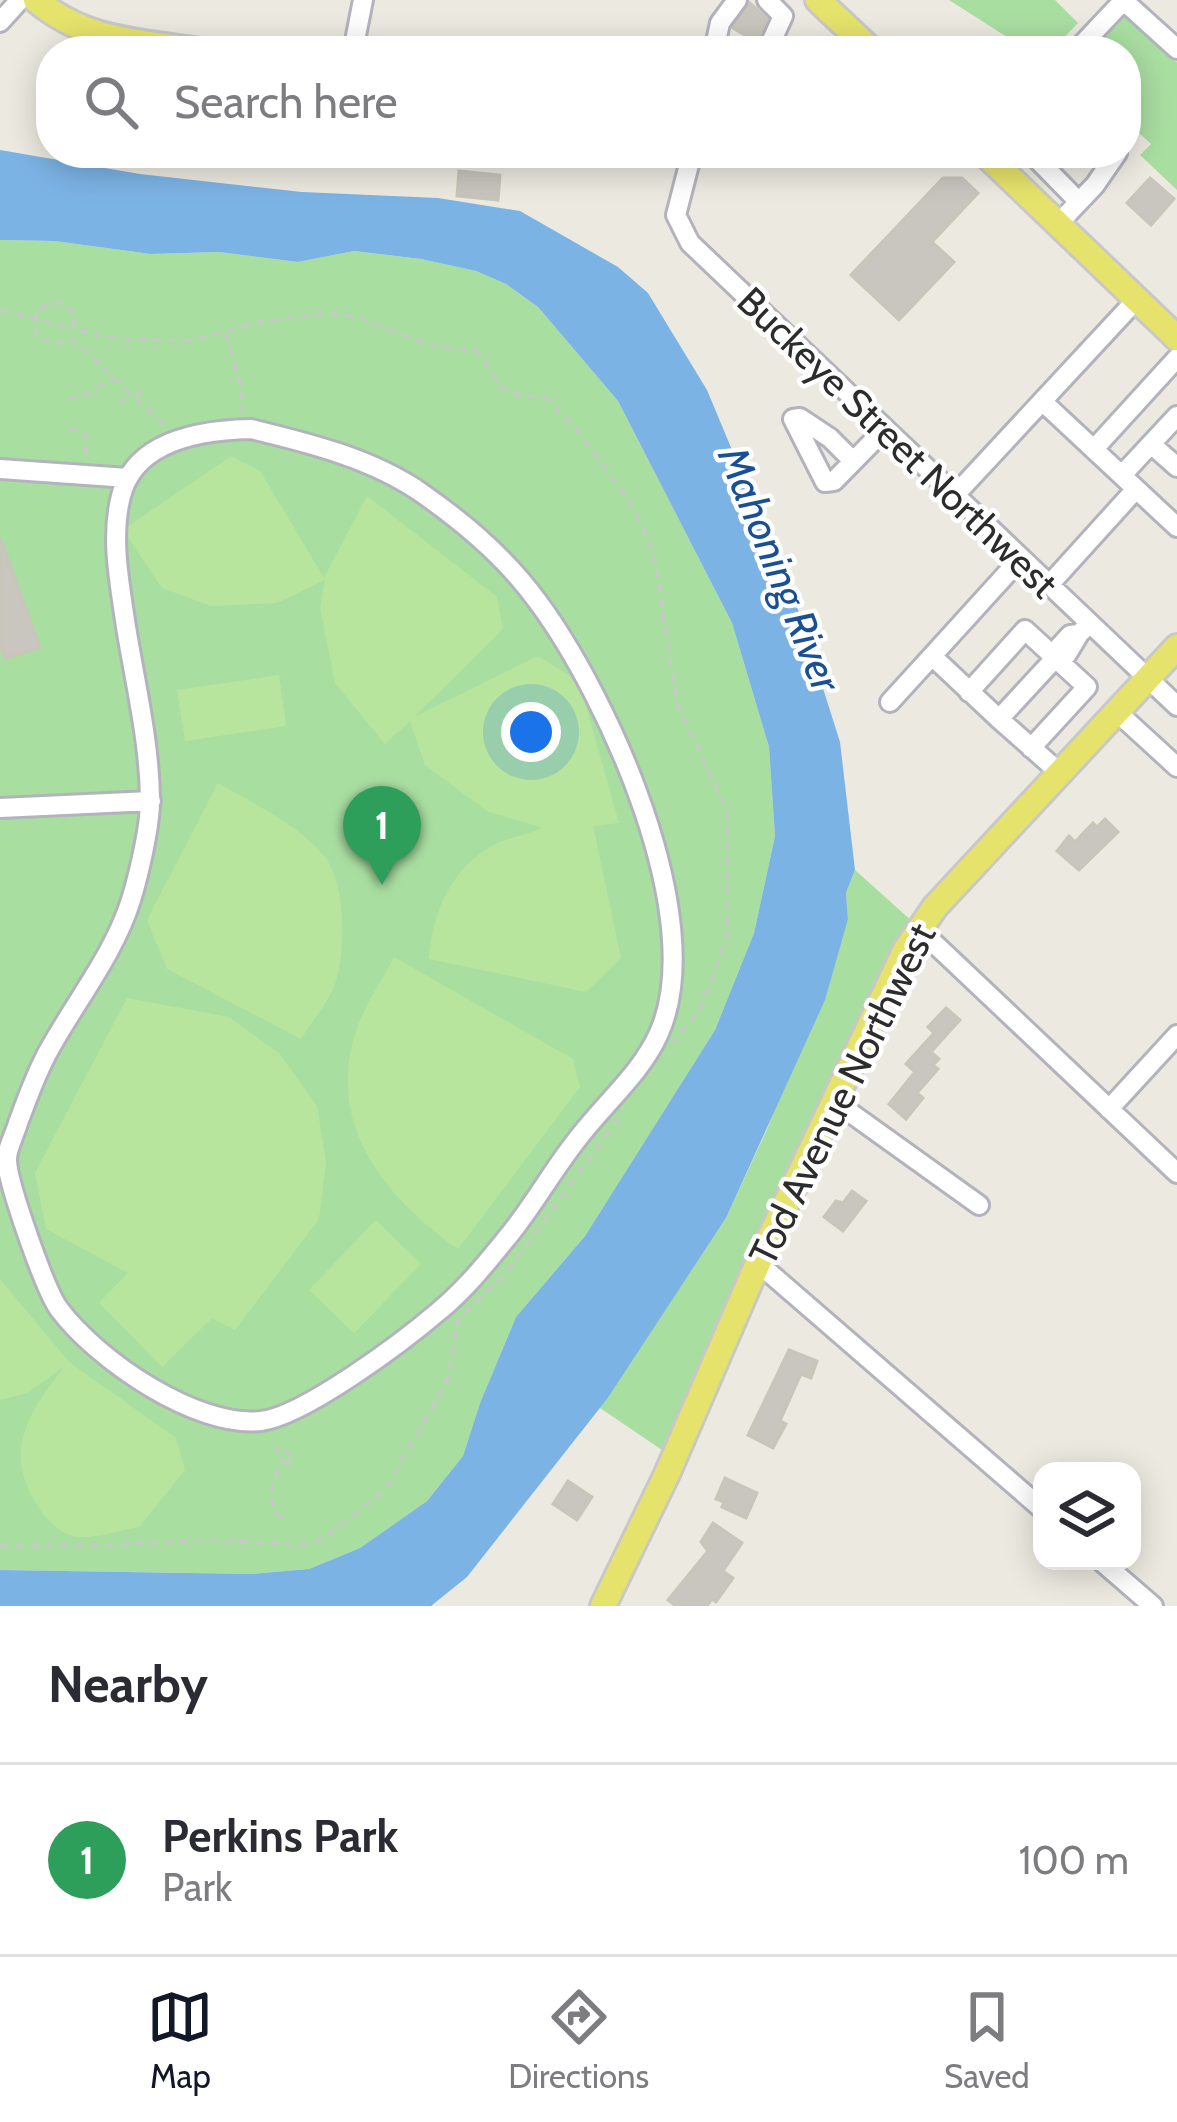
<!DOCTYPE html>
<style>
body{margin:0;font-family:Cabin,sans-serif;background:#f2f2f3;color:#2b2b33}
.controls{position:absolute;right:36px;bottom:36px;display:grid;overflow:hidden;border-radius:24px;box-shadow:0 6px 30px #0003}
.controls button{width:108px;height:108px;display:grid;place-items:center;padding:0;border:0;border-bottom:3px solid #e1e1e2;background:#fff;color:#2b2b33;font:60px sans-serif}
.you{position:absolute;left:531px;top:732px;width:42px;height:42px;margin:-30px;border:9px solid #fff;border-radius:50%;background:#1a73e8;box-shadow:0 0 0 18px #1a73e833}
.badge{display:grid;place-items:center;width:78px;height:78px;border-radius:50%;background:#111827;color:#fff;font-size:39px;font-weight:700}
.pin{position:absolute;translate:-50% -99px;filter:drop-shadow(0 3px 6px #0008)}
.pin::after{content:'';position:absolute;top:63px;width:42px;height:36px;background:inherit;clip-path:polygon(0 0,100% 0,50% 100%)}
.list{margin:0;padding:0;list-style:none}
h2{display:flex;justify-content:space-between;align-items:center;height:156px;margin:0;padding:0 48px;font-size:51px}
h2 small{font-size:39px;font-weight:400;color:#7c7c81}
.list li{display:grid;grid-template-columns:78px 1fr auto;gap:36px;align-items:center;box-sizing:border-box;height:192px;padding:0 48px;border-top:3px solid #e1e1e2}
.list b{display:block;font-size:45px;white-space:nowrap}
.list p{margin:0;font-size:39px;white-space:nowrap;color:#7c7c81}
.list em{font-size:39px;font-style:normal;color:#7c7c81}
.icon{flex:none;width:66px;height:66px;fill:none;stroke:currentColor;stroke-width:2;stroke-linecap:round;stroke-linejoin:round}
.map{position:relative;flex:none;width:1177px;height:1606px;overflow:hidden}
.search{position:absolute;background:#fff;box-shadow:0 6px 30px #0003;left:36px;right:36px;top:36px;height:132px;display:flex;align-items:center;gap:30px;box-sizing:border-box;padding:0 42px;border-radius:48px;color:#7c7c81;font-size:45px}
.sheet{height:348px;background:#fff}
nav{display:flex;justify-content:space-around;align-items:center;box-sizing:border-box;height:168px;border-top:3px solid #e1e1e2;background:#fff;font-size:33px;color:#7c7c81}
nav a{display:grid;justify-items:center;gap:6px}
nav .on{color:#111827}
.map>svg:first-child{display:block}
</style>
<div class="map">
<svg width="1177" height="1606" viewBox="0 0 1177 1606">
<rect width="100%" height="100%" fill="#eceae0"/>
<path fill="#a9dea1" d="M949,0H1055L1078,23L1051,51H1029Z
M1123,16L1177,62V190L1140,155L1151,144L1126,121V51H1090Z
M0,240L54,241L151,254L219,252L298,262L354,251L421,259L476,271L506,284L538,307L618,401L732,623L769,747L775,836L754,933L715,1030L585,1236L516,1317L480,1403L463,1456L427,1501L360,1548L309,1569L251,1574L0,1570Z
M855,870L913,922L899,939L662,1450L600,1408L726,1218L768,1127L848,919L846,893Z"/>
<path fill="#b8e59e" d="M231,456L260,471L324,578L367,496L497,597L503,629L414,717L538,656L579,682L619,823L593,826L621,958L586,992L429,959C433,913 448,873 490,847C505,838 527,835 543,828L487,811L425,765L410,721L385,744L335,683L320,608L325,580L277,603L211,606L162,588L123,530Z
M279,675L286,726L185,741L177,690Z
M218,783C251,802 302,827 325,857C346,884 346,952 335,984C328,1003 311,1022 301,1039L167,969L147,920Z
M394,957L573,1059L580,1087L458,1249C382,1195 322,1120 359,1023C368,1000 383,979 394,957Z
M127,998L229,1017L280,1054L317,1106L326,1162L319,1219L235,1330L212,1318L162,1367L99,1303L128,1273L46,1229L35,1173Z
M376,1220L421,1264L354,1333L309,1290Z
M0,1279L69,1362L176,1438L185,1470L139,1527C121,1530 101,1537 83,1537C66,1537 54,1527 44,1515C0,1456 25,1418 65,1366L27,1393L0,1400Z"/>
<path fill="#7cb3e5" d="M0,150L140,174L302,192L438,198L520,211L618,267L648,293L707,390L796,603L840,742L855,870L846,893L848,919L825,1000L726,1218L607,1399L467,1577L431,1606H0V1570L251,1574L309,1569L360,1548L427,1501L463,1456L480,1403L516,1317L585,1236L715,1030L754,933L775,836L769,747L732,623L618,401L538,307L506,284L476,271L421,259L354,251L298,262L219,252L151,254L54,241L0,240Z"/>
<path fill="#c8c6bf" stroke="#c8c6b9" stroke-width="3" d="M750,3L767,19L754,48L745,43L748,37L733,28Z
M459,171L500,175L498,200L457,196Z
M943,178H962L978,193L932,242L954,262L899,320L851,275Z
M1150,178L1174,199L1151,225L1127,203Z
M0,537L40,647L5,659L0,645Z
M1105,819L1118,832L1079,870L1057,851L1069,836L1075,842L1093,823L1097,827Z
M946,1008L960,1020L931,1052L939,1059L933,1065L938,1069L917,1093L923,1098L906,1119L889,1104L915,1072L906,1064L934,1033L928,1027Z
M852,1191L866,1201L843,1231L824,1217L836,1201L843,1203Z
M789,1350L817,1361L811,1378L801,1374L780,1421L786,1424L773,1448L748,1435Z
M725,1478L757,1493L746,1518L722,1507L724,1502L716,1499Z
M568,1481L592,1497L577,1520L553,1504Z
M713,1523L742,1543L723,1571L733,1578L716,1602L712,1599L707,1606H676L668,1600L708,1551L701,1542Z"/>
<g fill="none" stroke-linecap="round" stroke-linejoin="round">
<g stroke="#b3b3be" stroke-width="24">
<path id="minor" d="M767,0L783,16L767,51
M1124,1L1177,49
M0,22L20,0
M353,51L363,0
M714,51L720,23L737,0
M1076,51L1124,0
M692,153L676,215L690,243L1177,706
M1031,153L1079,202
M1057,225L1095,185L1117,153
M1043,402L1177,527
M251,429C309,443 374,459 423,494C466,524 507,559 538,602C607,695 710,919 659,1033C642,1072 605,1103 579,1137C554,1168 535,1203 510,1234C488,1261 466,1289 439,1311C404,1341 304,1416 261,1421C196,1428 97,1360 59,1309C45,1290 8,1184 7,1161C6,1150 15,1134 18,1123C27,1099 36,1073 49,1050C76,1001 114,954 131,900C139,874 151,823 150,797C149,740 135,682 126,627C120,585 110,538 121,496C135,439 203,430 251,429Z
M1151,444L1177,467
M1094,449L1177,358
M853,461L830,438L800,418L793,419L825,482L834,481L885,429
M0,469L128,478
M1122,475L1177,416
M955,495L1137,299
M1049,585L1136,489
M1079,634L1067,654H1059V647L1070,635L1079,634L1089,624
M932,656L1021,558
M969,692L1025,630L1087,687L1031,748
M890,702L932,656L999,719L1059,654
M1117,712L1177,767
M999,719L1060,773
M0,808L151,801
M919,929L1177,1173
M834,1101L979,1205
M1109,1109L1177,1035
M758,1263L1042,1509
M1101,1561L1153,1606"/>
</g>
<g stroke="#c8c8c8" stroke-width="30">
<path id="major" d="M36,0C86,42 138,41 200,51
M818,0L872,51
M984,153L1177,338
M603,1606L667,1474L758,1263L905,951L935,907L1177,647"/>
</g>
<path stroke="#c8c8c8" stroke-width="3" stroke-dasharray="9 6" stroke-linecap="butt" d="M0,310L74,329
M226,333L241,388L242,411
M136,396L146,386
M68,399L90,393L114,378
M119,404L129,393
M164,425L71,338L54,345L39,337L33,324L39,308L62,302L73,311L74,329L108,338L189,341L259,322L331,313L356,317L436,347L476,350C507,392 493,392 547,398L582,436L633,507L654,554L677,704L728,813V935L702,1005L671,1047
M69,429L85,432L86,456
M282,1519C267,1501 269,1489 279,1468L293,1460L284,1449L276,1448L283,1464
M0,1545H109L210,1540L303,1545L325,1537L385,1490L448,1379L458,1320L505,1274L623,1113"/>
<use href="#minor" stroke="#fff" stroke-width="18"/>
<use href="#major" stroke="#e6e36c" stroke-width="24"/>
</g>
<g text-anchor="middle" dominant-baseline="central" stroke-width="9" stroke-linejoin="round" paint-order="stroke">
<g font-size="39" fill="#2c2c2c" stroke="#fff">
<text transform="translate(898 442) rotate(44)">Buckeye Street Northwest</text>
<text transform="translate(842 1094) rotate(-64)">Tod Avenue Northwest</text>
</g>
<g font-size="42" font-style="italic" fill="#195094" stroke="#fff">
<text transform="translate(780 569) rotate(68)">Mahoning River</text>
</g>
</g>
</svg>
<div class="controls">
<button><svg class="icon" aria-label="layers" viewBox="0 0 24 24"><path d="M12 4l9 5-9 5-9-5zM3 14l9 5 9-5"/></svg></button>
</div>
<div class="you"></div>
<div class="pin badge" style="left:382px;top:885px;background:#2e9e5b">1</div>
<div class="search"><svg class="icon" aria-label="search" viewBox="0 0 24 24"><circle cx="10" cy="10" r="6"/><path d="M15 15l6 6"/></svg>Search here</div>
</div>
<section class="sheet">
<h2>Nearby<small></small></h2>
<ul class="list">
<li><span class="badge" style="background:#2e9e5b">1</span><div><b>Perkins Park</b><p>Park</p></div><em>100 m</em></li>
</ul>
</section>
<nav>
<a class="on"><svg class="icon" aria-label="map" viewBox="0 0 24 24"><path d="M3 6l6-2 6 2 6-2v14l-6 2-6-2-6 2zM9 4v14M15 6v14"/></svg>Map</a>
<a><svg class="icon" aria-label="directions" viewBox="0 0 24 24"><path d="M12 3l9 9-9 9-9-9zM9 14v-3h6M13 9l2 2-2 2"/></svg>Directions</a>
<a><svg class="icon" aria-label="saved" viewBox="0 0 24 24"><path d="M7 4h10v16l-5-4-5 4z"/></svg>Saved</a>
</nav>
